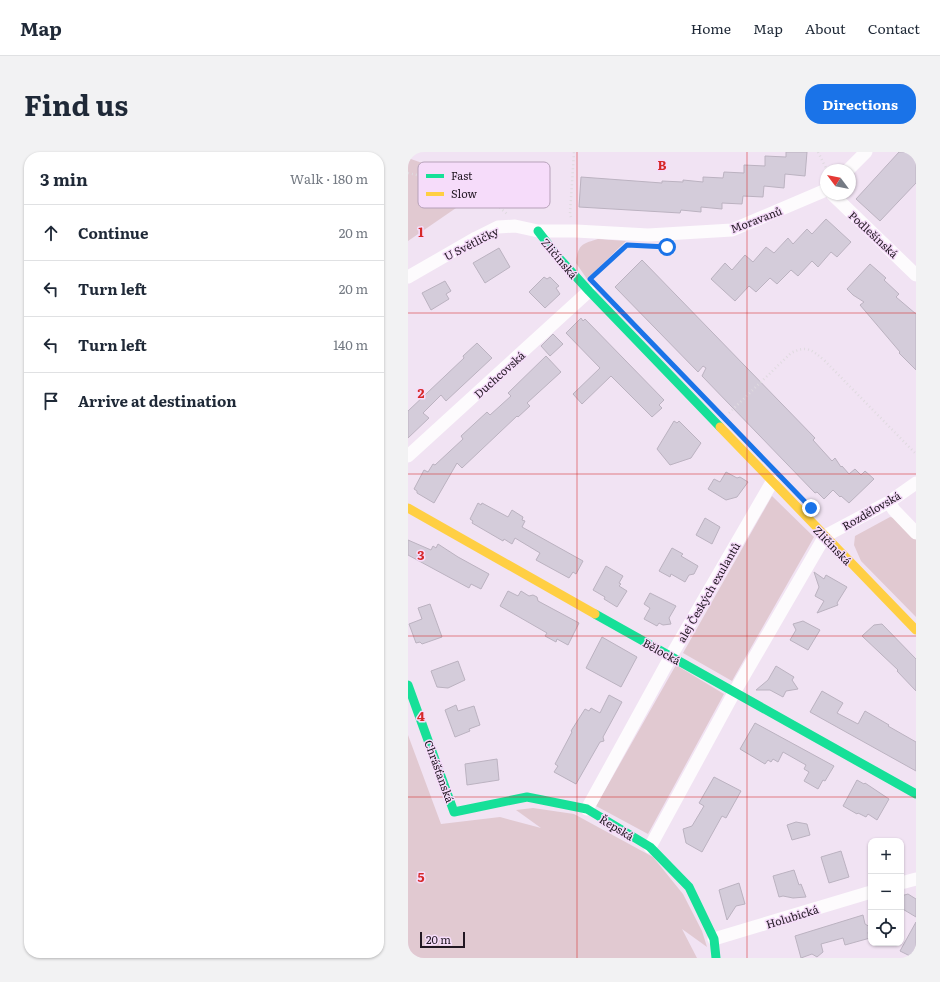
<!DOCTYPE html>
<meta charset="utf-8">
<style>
body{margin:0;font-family:Literata,serif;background:#f2f2f3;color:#1f2937}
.controls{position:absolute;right:12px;bottom:12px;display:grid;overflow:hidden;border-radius:8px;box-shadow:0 1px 3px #0004}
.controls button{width:36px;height:36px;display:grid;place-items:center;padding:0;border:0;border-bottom:1px solid #e0e1e3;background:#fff;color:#1f2937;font:20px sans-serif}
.compass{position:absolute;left:412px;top:12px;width:36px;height:36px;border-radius:50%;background:#fff;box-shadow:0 1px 3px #0004;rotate:302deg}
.scale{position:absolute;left:12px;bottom:10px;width:45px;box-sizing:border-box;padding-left:4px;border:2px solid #211722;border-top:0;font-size:11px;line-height:14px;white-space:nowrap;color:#211722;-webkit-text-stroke:3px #f6dcfa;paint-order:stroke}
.stop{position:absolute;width:12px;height:12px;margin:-9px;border:3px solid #1a73e8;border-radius:50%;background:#fff}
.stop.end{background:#1a73e8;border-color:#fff;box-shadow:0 1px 4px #0008}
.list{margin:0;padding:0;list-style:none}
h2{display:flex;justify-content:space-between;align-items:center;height:52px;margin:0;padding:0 16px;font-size:17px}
h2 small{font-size:13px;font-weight:400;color:#747a83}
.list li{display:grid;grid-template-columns:26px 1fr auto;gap:12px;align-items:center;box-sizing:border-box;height:56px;padding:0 16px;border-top:1px solid #e0e1e3}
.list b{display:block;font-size:15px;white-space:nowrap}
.list em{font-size:13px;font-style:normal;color:#747a83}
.icon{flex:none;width:22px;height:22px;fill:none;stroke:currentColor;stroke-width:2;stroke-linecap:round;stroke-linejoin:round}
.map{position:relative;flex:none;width:508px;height:806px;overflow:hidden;border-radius:16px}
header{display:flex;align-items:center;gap:24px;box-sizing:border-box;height:56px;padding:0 20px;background:#fff;border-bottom:1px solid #e0e1e3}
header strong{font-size:19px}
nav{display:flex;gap:22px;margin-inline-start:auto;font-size:14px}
.intro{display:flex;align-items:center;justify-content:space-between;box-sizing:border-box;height:96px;padding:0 24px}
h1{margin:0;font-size:28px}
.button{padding:10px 18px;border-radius:16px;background:#1a73e8;color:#fff;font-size:14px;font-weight:700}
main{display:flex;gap:24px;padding:0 24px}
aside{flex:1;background:#fff;border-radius:16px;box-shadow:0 1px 3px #0004}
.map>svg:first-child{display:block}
</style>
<header>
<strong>Map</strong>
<nav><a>Home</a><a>Map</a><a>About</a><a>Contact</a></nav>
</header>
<div class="intro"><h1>Find us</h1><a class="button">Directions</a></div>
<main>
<aside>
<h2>3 min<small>Walk · 180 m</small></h2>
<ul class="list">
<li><svg class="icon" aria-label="ahead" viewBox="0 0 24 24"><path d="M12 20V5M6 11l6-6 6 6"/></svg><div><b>Continue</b></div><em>20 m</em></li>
<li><svg class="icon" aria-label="left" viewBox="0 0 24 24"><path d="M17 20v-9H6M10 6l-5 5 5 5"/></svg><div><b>Turn left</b></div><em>20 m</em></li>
<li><svg class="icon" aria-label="left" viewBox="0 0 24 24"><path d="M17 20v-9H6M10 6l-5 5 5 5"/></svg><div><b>Turn left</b></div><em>140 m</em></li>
<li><svg class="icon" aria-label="arrive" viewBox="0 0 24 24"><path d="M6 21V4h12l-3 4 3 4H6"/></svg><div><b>Arrive at destination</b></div></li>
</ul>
</aside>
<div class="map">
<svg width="508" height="806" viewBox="0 0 508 806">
<rect width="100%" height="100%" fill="#f1e3f3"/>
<path fill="#e1c9d1" d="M0,6L80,34L0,89Z
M190,87L218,89L179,127L168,111C170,93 173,92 190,87Z
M364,344L406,385L324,529L275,501Z
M482,365L487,366L508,387V465L453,409L446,393L447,384Z
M268,513L316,542L240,682L188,654Z
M0,583L33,672L92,665L133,676L108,658L125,656L166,662L245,705L275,742L294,779L299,795L274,777L289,806H0Z"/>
<path fill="#d4ccda" stroke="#bbb2c0" d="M378,0H399L397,24L377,22L376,36L356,34L355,45L335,44L334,52L314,51V57L293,55V60L273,58L272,61L171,55L173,25L254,31V29L275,30V28L295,30V25L315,26L316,20L336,21V13L357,14V4L378,5Z
M491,0H508V31L472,69L448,47Z
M418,67L443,90L429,105L423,100L410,115L404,109L390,124L383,118L369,132L362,126L348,140L341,134L327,149L303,127L317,111L324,118L337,103L345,110L358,95L366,101L380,86L385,92L399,77L404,82Z
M91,96L102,115L77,131L65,111Z
M234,108L407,286L405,288L424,309L427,306L433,315L434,314L441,322L447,317L453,323L457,319L466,327L441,351L433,344L432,345L425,338L416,347L409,340L407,341L294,224L298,216L295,214L290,220L207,135Z
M462,112L478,126L476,128L491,142L488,145L508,162V218L491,201L492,200L452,153L456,150L445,143L439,137Z
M136,125L139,127L142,125L151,134L148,136L152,142L137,156L121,140Z
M37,129L43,139L38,142L41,147L23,158L14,141Z
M173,166L175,169L177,167L256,248L251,253L254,256L244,265L203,224L174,252L165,242L192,216L158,181Z
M145,182L155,192L142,204L133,194Z
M69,191L84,206L38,249L33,243L15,261L21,266L0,286V259L56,206L55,204Z
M138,204L153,220L119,251L122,254L110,265L109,264L54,316L49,311L26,351L9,341V339L6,337L16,318L20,320L25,312L27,313L55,287L53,284L79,260L82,263L103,244L100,241Z
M266,269L269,271L271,269L293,291L283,306L262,313L249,297Z
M318,320L329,326L332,325L340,330L329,345L318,348L300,337L306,327L312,330Z
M70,351L73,353L74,351L100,365L104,358L115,365L114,368L117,369L114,375L175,409L168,422L165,420L161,426L128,408L132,401L107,386L104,392L96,387L95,389L64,371L65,369L62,367Z
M297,366L312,375L304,392L288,383Z
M0,388L23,398L25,394L28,396L30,392L50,405L81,422L73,437L63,432L61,436L0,403Z
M264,396L275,402L273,404L290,414L286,422L281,423L277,430L263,422L262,425L251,419Z
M198,414L215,424L211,431L213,432L211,434L219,439L209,455L196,447L197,445L185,438Z
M406,420L416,427L418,423L439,435L429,451L430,453L409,461L416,449L407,444L411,435Z
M100,439L110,444L113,439L121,444L125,443L129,445L130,449L171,471L160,493L149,487L148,490L137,484L139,481L92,454Z
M242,441L268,454L261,466L263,472L255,473L251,471L249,474L236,467L242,456L236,452Z
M22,452L34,485L14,492L12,490L8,491L1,472L14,467L10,456Z
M395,469L412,478L400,498L382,488L388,478L385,472Z
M474,472L508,507V539L489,519L490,518L454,484L466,473Z
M194,485L229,505L213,535L178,516Z
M50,509L57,528L40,536L29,535L23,519Z
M368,514L386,525L384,528L390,537L378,539L375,545L362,538H348L360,528Z
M414,539L435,551L429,561L450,572L457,559L481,573L480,574L508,590V619L402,560Z
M201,543L214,550L195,585L196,589L192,590L168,632L146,620L150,614L147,612L164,580L163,579L177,557L181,559L183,556L192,561Z
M48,553L50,559L66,554L72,573L61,577L62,579L47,585L37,558Z
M347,571L426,614L417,629L415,628L410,637L396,629L401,620L396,617L398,613L375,600L370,610L365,607L363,610L360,608L357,612L332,597Z
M89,607L91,628L59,633L57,612Z
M306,625L333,639L318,666L314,664L294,700L278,691L275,677L284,674L296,654L291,651Z
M449,628L456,632L457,631L481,647L469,668L460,662L458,665L450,661L449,662L435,654Z
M388,670L399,672L402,683L384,688L379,673Z
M433,699L441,725L421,731L413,705Z
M386,718L391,733L393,732L398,745L385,746L375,744L371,745L365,724Z
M331,731L337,752L328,754L319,768L311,738Z
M500,742L508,747V765L493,756V744Z
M455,763L457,772L462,775L460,781L462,786L437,793L435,786L413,792L415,800L409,805L404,802L393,806L387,784Z
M508,770V804L504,801L502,804L492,799Z"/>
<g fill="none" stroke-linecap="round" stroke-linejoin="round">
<path stroke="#dfdadf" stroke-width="2.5" stroke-dasharray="1 3" stroke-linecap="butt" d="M410,0L419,18
M0,21L54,33L73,39L99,62
M442,40L447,29
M163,65L162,62L166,0
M188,121L216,95
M321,261L383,201C399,193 404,198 417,209L508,302"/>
<path stroke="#fdfbfd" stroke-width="13" d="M440,18L458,0
M424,42L508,123
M0,125L68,86L90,75L107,74L130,79H168L240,83L324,78L418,38
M0,304L181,139
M481,350L486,358L508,381
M179,657L263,504L364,330
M242,695L327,539L417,384L481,350L508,331
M493,731L508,727
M306,787L463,740"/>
<path stroke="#16e098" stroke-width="9" d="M130,79L150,105L181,139L312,275
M187,462L508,642
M0,533L46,660L119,645L179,657L242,695L281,735L306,787L308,806"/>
<path stroke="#ffcf43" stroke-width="9" d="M312,275L508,478
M0,356L187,462"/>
</g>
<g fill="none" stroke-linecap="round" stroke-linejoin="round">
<path stroke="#1a73e8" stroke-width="5" d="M259,95L219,93L182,127L403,356"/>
</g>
<path fill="none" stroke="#d62828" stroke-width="1" stroke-opacity="0.55" d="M169,0V806M339,0V806M0,161H508M0,322H508M0,484H508M0,645H508"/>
<g text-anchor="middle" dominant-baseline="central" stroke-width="3" stroke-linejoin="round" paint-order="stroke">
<g font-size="11" fill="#211722" stroke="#f6dcfa">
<text transform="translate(348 67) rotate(-21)">Moravanů</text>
<text transform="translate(466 82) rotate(43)">Podlešínská</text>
<text transform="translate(63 91) rotate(-27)">U Světličky</text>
<text transform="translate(152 106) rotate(50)">Zličínská</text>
<text transform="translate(91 222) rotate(-42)">Duchcovská</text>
<text transform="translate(463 358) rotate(-30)">Rozdělovská</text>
<text transform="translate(425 393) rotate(46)">Zličínská</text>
<text transform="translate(300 440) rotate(-60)">alej Českých exulantů</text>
<text transform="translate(254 499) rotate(29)">Bělocká</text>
<text transform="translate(32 619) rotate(70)">Chrášťanská</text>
<text transform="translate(209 675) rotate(31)">Řepská</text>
<text transform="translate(384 764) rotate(-17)">Holubická</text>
</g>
</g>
<rect x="10" y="10" width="132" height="46" rx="6" fill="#f6dcfa" stroke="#b6a1b9" stroke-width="1"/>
<rect x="18" y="22" width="18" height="4" fill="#16e098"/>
<rect x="18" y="40" width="18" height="4" fill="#ffcf43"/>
<g font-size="11" fill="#211722">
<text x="43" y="28">Fast</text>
<text x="43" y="46">Slow</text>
</g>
<g font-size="13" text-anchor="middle" font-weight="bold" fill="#d62828" stroke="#f6dcfa" stroke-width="3" stroke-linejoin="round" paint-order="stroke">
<text x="254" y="18">B</text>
<text x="13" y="85">1</text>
<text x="13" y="246">2</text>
<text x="13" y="408">3</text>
<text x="13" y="569">4</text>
<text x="13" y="730">5</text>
</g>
</svg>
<div class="controls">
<button>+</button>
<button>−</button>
<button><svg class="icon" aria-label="locate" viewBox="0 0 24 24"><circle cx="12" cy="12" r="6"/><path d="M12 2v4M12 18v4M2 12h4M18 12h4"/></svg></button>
</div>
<svg class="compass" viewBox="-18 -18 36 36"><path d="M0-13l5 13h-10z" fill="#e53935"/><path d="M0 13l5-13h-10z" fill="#747a83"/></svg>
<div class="scale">20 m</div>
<div class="stop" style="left:259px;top:95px"></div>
<div class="stop end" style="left:403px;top:356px"></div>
</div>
</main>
